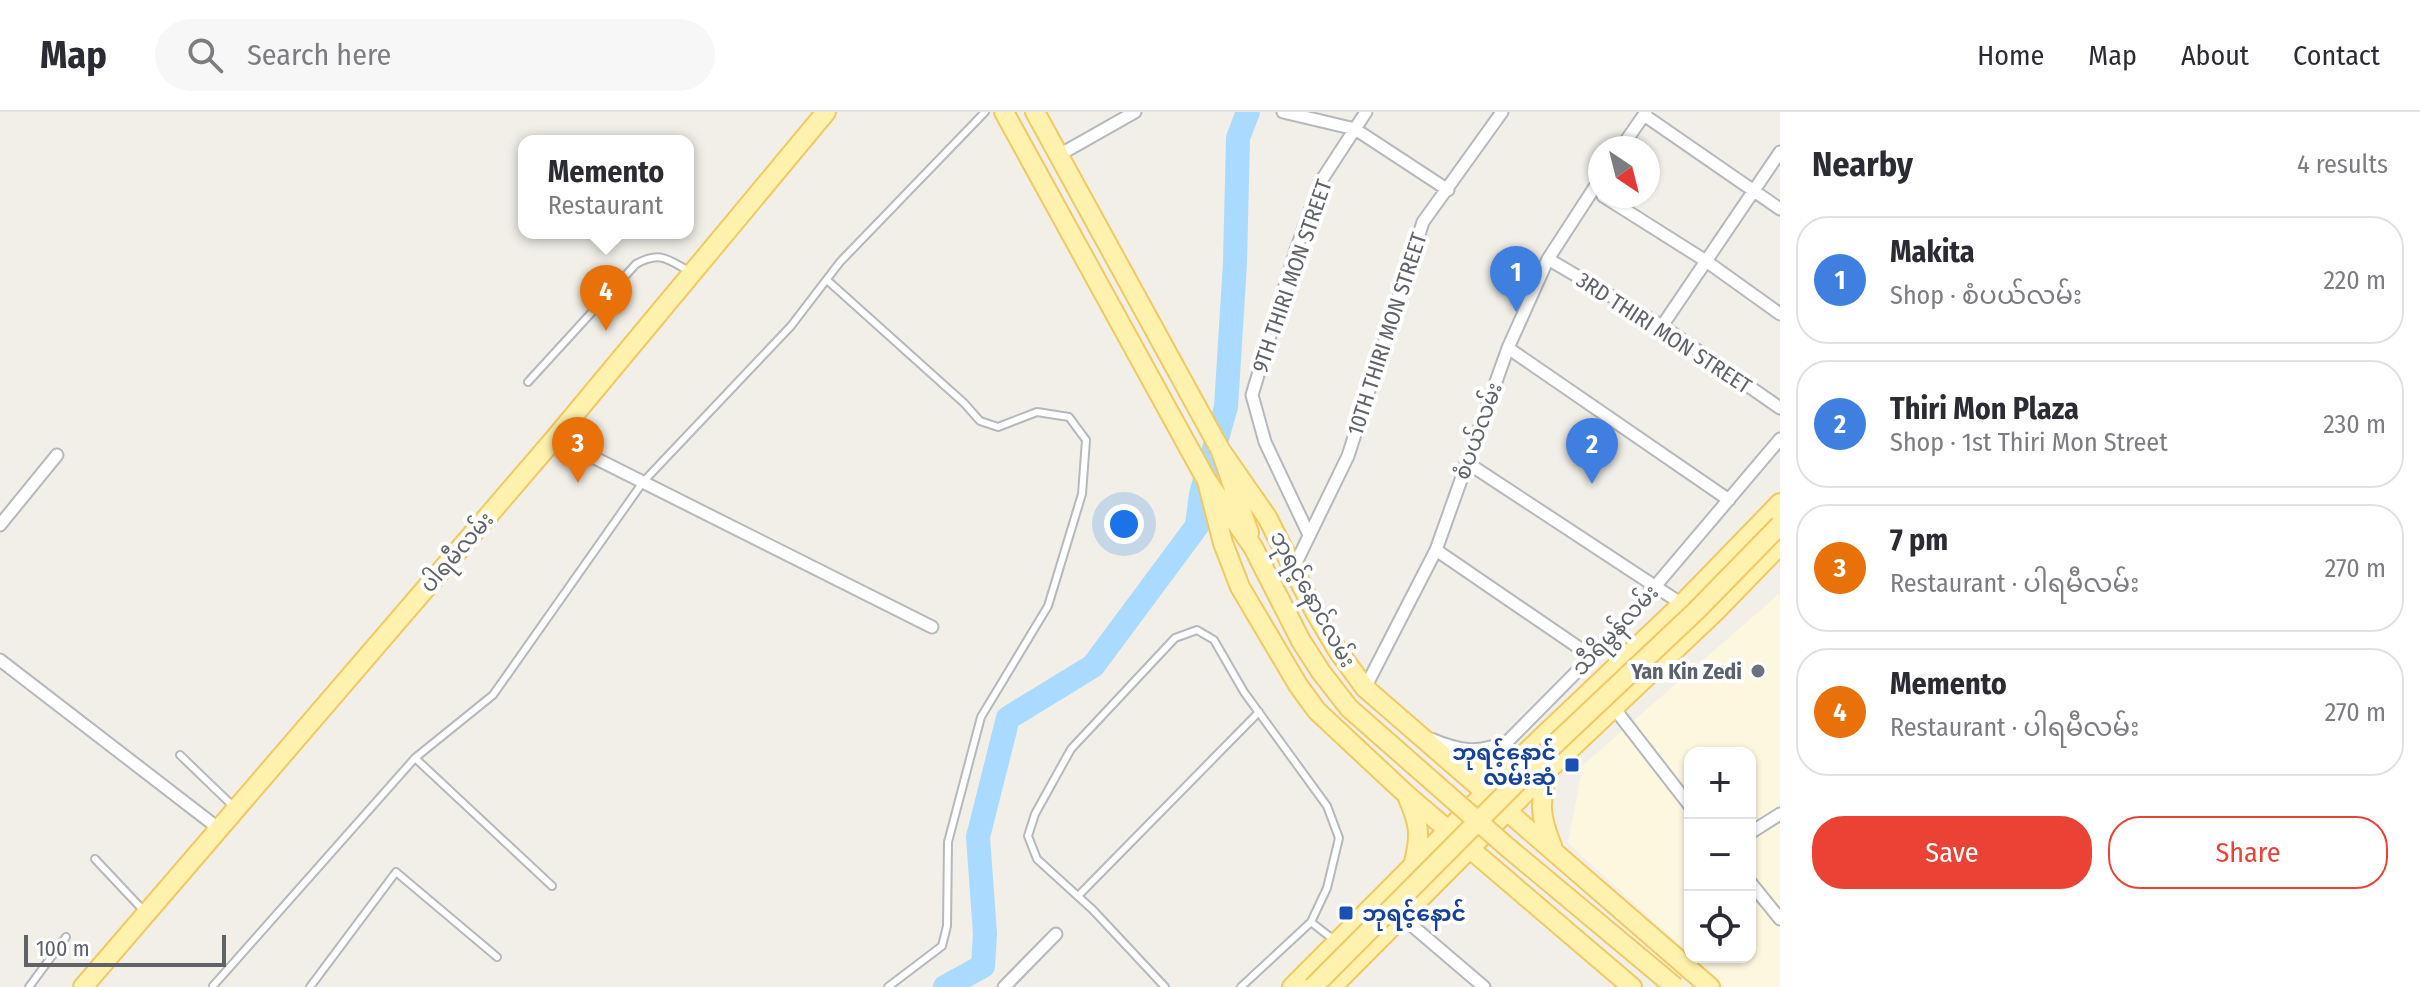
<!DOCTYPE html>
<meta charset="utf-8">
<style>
body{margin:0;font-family:"Fira Sans Condensed","Noto Sans Myanmar",sans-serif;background:#f7f7f7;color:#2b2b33}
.controls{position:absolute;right:24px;bottom:24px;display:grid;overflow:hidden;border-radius:16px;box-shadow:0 2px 6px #0004}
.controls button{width:72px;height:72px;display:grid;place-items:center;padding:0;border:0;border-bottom:2px solid #e1e1e2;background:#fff;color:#2b2b33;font:40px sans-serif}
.compass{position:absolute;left:1588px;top:24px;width:72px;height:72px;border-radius:50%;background:#fff;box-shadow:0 2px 6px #0004;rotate:145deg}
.scale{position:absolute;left:24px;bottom:20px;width:202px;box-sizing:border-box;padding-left:8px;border:4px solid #5f6368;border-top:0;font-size:22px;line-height:28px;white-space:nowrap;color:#5f6368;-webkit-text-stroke:6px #fff;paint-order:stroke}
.you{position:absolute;left:1124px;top:412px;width:28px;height:28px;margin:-20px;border:6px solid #fff;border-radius:50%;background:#1a73e8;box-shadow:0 0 0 12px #1a73e833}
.badge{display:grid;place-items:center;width:52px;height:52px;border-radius:50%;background:#ea4335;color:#fff;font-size:26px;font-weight:700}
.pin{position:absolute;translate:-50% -66px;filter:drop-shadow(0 2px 4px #0008)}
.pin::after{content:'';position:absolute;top:42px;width:28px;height:24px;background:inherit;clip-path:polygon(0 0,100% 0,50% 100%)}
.popup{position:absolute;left:518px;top:23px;width:176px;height:104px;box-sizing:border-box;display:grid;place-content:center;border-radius:16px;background:#fff;filter:drop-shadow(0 2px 6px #0005);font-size:26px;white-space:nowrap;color:#7c7c81}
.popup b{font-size:30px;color:#2b2b33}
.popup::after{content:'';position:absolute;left:50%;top:100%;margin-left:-16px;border:16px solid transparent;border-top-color:#fff}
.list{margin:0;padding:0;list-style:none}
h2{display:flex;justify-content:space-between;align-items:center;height:104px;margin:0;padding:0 32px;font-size:34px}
h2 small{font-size:26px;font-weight:400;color:#7c7c81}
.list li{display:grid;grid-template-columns:52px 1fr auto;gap:24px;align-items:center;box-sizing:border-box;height:128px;margin:0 16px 16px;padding:0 16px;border:2px solid #e1e1e2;border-radius:32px}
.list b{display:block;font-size:30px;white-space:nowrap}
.list p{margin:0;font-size:26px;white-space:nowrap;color:#7c7c81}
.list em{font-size:26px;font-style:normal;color:#7c7c81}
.actions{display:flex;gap:16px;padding:24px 32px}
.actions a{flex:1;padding:18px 0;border:2px solid #ea4335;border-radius:32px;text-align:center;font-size:28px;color:#ea4335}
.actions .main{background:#ea4335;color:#fff}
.icon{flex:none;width:44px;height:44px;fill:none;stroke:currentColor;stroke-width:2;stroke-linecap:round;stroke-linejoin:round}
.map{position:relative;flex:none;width:1780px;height:875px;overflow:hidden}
header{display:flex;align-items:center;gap:48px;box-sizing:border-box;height:112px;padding:0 40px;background:#fff;border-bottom:2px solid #e1e1e2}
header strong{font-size:38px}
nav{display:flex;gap:44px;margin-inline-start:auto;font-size:28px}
.search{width:560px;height:72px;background:#f7f7f7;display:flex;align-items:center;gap:20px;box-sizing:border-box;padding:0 28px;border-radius:44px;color:#7c7c81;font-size:30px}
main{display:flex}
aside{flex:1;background:#fff}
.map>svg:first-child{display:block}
</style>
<header>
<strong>Map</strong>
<div class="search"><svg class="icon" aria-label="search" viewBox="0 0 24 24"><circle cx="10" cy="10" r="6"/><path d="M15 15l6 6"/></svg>Search here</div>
<nav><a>Home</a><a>Map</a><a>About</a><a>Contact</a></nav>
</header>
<main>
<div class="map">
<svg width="1780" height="875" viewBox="0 0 1780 875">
<rect width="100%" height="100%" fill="#f1efe8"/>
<path fill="#fef7e0" d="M1780,481V875H1725L1692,845H1750V641H1690V843L1568,731L1583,653Z"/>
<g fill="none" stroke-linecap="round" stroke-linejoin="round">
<path stroke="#aadaff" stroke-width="24" d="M945,875L983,854L985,822L978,725L1008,606L1093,554L1197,414L1201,382L1226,295L1235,151L1238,26L1248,0"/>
<g stroke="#b5b8bc" stroke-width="10">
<path id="service" d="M827,168L964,291L980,309L998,315L1037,300L1069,305L1086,328L1082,382L1048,494L981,605L948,730L947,814L942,834L888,875
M528,270L636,152C660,139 667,147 689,159
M180,643L235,696
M415,646L552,774
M95,747L143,798
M1078,784L1259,600
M1311,810L1334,828
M213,874L415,646L493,583L643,370L791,214L840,150L985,0
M29,875L66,825
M310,875L396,760L497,845
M1165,875L1093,798L1037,747L1028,724L1035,702L1071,637L1175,526L1197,518L1214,528L1244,580L1327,694L1339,726L1327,776L1311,810L1241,875"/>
</g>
<g stroke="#b5b8bc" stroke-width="15">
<path id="minor" d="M1283,0L1355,17L1448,78
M1644,3L1780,97
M1621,36L1646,0
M1059,43L1135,0
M1603,84L1706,149L1780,202
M1548,147L1662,214L1780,296
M1662,214L1780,40
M1508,236L1729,388
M555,326L932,515
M1466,350L1682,492
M0,413L57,343
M1309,423L1265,330L1252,283L1296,138L1321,69L1366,0
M1436,438L1591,544
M1293,457L1348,344L1423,110L1502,0
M0,548L218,716
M1365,576L1436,438L1508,236L1548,147L1600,67
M1614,596L1690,694
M1431,627C1462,640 1478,642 1508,629L1619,517L1780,327
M1750,721L1780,702
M1750,770L1780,807
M1402,805L1484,875
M1004,875L1056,822"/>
</g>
<g stroke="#f2c960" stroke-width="22">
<path id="primary" d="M1004,0L1207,369L1253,435
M1035,0L1221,339L1249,421
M1221,339L1267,405L1315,500L1338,539L1365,576L1710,875
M1207,369L1223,431L1240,475L1298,573L1317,599L1407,683L1632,875
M1454,648C1476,658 1491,658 1513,649
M1547,659C1540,693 1539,702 1552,734
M1408,686C1419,712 1421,722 1414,750
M83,875L555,326L826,0
M1292,875L1520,646L1682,492L1780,391
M1332,875L1547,659L1715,500L1780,433"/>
</g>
<use href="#service" stroke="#fff" stroke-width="6"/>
<use href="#minor" stroke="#fff" stroke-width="11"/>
<use href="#primary" stroke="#fff2af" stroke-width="18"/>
<g stroke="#f2c960" stroke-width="22" stroke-linecap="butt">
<path id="primary-bridge" d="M1253,435L1301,529L1321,560L1349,596L1506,734L1675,875
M1313,875L1555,632L1696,499L1780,413"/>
</g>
<use href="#primary-bridge" stroke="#fff2af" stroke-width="18"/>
</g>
<circle fill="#6b7280" stroke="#fff" stroke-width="3" cx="1758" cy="559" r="8"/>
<g fill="#1a4fb4" stroke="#fff" stroke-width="3">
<rect x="1564" y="645" width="16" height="16" rx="4"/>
<rect x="1338" y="793" width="16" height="16" rx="4"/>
</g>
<g text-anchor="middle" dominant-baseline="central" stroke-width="8" stroke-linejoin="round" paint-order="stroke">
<g font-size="22" fill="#5f6368" stroke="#fff">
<text transform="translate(1292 164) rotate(-71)">9TH THIRI MON STREET</text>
<text transform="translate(1664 221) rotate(33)">3RD THIRI MON STREET</text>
<text transform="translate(1387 222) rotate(-72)">10TH THIRI MON STREET</text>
<text transform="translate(1478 319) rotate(-70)">စံပယ်လမ်း</text>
<text transform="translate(457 440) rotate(-49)">ပါရမီလမ်း</text>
<text transform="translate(1313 487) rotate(61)">ဘုရင့်နောင်လမ်း</text>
<text transform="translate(1615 518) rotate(-47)">သီရိမွန်လမ်း</text>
</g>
<g font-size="22" font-weight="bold" fill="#5b616d" stroke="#fff" text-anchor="end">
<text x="1742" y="559">Yan Kin Zedi</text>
</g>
<g font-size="22" font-weight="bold" fill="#164399" stroke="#fff" text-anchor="end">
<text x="1556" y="640">ဘုရင့်နောင်<tspan x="1556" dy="25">လမ်းဆုံ</tspan></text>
<text x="1362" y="801" text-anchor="start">ဘုရင့်နောင်</text>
</g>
</g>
</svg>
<div class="controls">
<button>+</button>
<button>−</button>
<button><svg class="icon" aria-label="locate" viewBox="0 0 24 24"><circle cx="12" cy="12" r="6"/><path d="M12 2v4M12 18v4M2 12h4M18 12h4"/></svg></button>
</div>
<svg class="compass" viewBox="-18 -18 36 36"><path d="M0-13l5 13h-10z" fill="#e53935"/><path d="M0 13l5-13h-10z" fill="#7c7c81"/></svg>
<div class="scale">100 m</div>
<div class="you"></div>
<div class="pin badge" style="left:1516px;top:200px;background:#3f7fe0">1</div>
<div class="pin badge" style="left:1592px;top:372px;background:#3f7fe0">2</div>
<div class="pin badge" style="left:578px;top:371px;background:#e8710a">3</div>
<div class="pin badge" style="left:606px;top:219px;background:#e8710a">4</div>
<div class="popup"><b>Memento</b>Restaurant</div>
</div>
<aside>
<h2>Nearby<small>4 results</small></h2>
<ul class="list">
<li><span class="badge" style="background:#3f7fe0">1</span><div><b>Makita</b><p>Shop · စံပယ်လမ်း</p></div><em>220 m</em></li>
<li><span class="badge" style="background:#3f7fe0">2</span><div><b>Thiri Mon Plaza</b><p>Shop · 1st Thiri Mon Street</p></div><em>230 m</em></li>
<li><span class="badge" style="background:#e8710a">3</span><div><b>7 pm</b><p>Restaurant · ပါရမီလမ်း</p></div><em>270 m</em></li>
<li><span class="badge" style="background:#e8710a">4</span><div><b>Memento</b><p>Restaurant · ပါရမီလမ်း</p></div><em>270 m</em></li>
</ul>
<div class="actions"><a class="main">Save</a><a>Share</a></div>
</aside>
</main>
